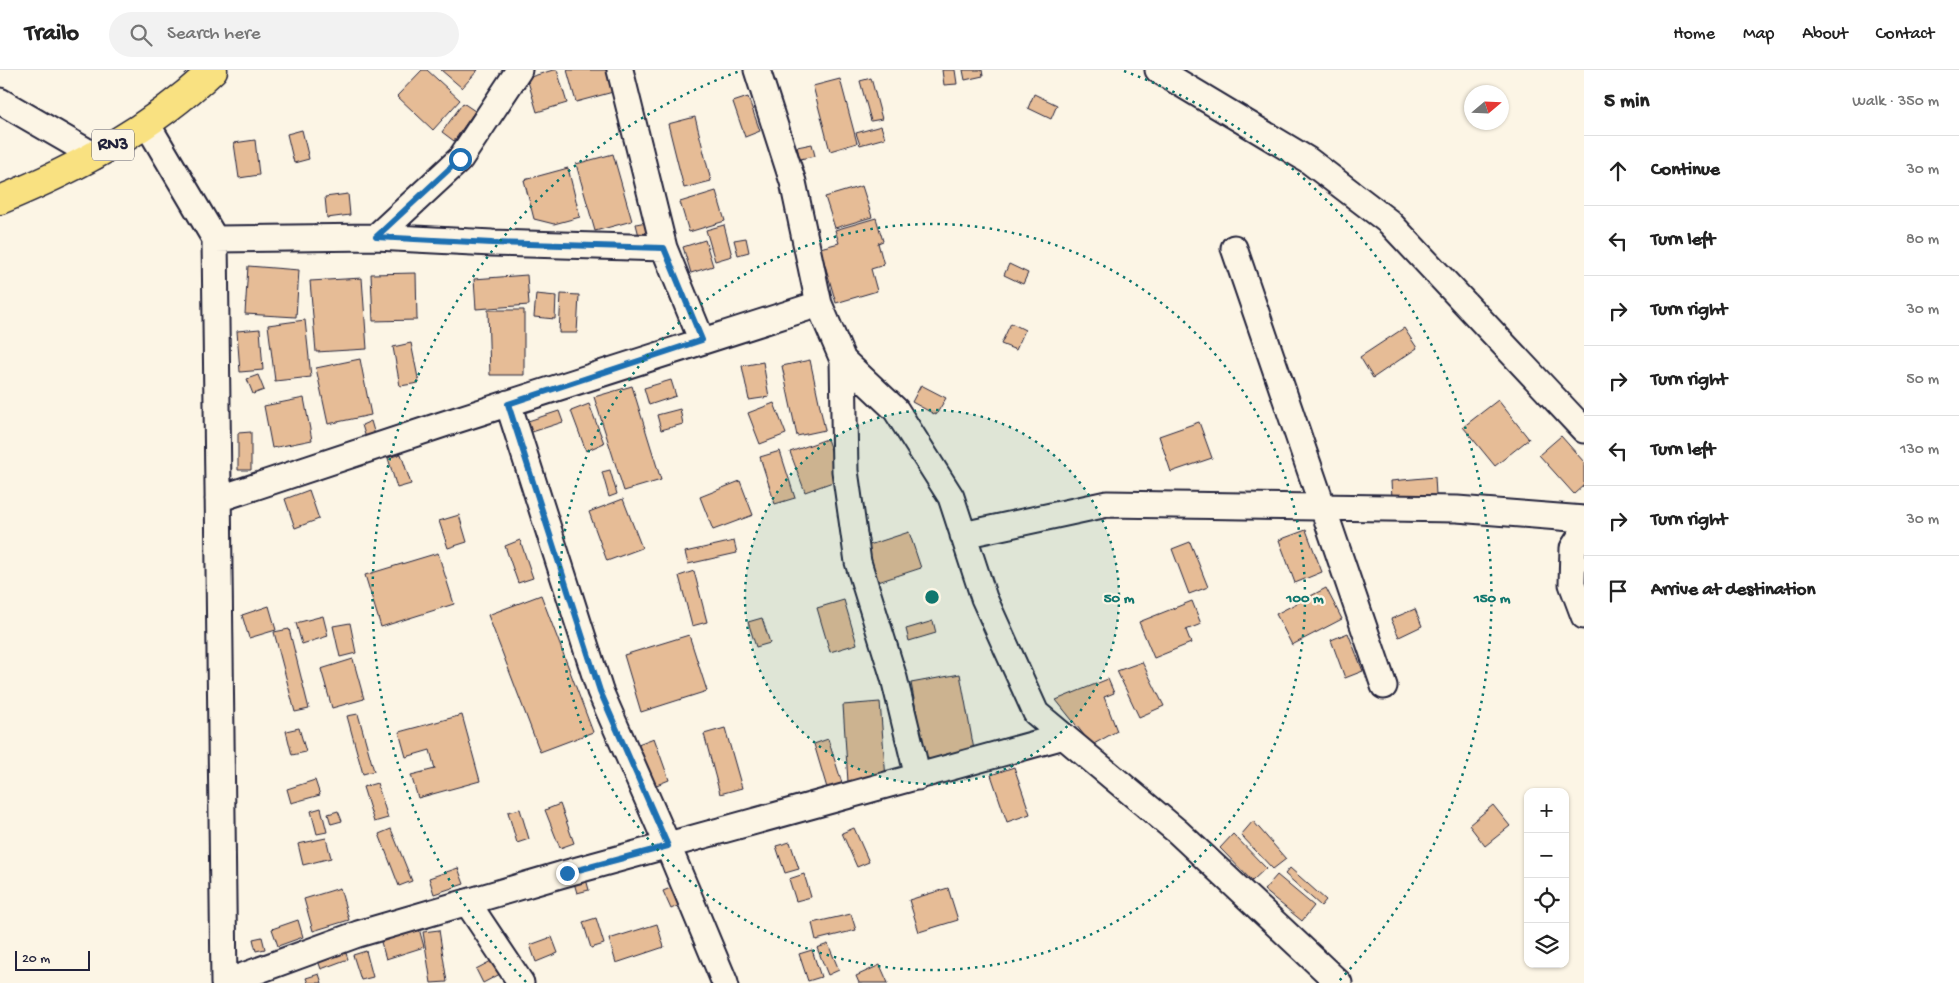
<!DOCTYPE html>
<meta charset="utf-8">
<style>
body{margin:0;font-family:"Gochi Hand",sans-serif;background:#f2f2f2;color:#222}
.controls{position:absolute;right:15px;bottom:15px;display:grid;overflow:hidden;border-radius:10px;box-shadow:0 1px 4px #0004}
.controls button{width:45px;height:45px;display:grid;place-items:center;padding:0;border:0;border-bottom:1px solid #e0e0e0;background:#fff;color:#222;font:25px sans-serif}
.compass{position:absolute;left:1464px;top:15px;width:45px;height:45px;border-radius:50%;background:#fff;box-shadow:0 1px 4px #0004;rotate:71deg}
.scale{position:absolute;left:15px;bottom:12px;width:75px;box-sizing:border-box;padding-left:5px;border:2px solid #22223b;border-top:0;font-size:14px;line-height:18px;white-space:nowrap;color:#22223b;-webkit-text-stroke:4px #fcf5e5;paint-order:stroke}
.stop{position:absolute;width:15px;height:15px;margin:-11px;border:4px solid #1f6fb2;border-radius:50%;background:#fff}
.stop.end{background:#1f6fb2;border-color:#fff;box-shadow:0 1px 5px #0008}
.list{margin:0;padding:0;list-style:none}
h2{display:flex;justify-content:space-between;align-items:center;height:65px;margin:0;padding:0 20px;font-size:21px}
h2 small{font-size:16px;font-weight:400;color:#767676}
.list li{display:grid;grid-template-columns:32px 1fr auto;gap:15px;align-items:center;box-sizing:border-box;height:70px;padding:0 20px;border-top:1px solid #e0e0e0}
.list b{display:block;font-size:19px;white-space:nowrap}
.list em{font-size:16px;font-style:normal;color:#767676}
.icon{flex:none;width:28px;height:28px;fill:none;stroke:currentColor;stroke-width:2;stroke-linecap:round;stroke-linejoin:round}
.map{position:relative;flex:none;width:1584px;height:913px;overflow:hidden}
header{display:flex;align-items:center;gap:30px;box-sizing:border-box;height:70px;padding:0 25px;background:#fff;border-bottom:1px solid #e0e0e0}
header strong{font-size:24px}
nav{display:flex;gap:28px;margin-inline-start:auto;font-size:18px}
.search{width:350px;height:45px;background:#f2f2f2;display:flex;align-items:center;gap:12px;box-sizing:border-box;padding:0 18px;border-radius:28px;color:#767676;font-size:19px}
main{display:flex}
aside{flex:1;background:#fff}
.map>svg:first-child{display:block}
</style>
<header>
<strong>Trailo</strong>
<div class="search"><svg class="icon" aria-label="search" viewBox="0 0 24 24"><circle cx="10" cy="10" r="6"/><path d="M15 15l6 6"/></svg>Search here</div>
<nav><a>Home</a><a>Map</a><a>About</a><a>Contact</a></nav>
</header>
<main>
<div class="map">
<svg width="1584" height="913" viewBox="0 0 1584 913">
<rect width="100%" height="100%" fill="#fcf5e5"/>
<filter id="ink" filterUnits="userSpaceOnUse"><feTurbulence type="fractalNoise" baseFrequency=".02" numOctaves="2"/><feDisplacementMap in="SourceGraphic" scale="10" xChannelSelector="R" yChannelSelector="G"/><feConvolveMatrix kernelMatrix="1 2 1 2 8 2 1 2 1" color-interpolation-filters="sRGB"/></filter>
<g filter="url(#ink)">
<path fill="#e6bc96" stroke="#22223b" d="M422,0H427L460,30L433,60L397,26Z
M441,0H478L462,18Z
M553,0H557L567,33L537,42L527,8Z
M567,0H607L613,22L576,32Z
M942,0H955L957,14L944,15Z
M963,0H982L983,6L965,10Z
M871,8L882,49L871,51L860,11Z
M840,9L857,73L830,81L813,16Z
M1034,24L1057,35L1051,49L1028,38Z
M748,27L760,61L745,67L733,32Z
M463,33L475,41L454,71L442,62Z
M695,47L711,111L684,118L668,54Z
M881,56L885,68L860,75L856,63Z
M302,60L309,89L294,93L287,64Z
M255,70L259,105L239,108L234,73Z
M812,74L815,86L800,89L797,77Z
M613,84L632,151L595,161L576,94Z
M568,98L580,147L554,154L534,149L524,110Z
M862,116L872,147L835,158L825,127Z
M716,121L725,151L689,162L680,132Z
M348,124L350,145L327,148L325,127Z
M876,148L883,171L878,173L884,195L871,199L877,221L836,233L820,178L839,173L835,160Z
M646,152L650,168L640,170L636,154Z
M724,155L732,186L715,191L706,160Z
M746,168L749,182L738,185L734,170Z
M705,170L713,196L691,203L683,177Z
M1009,194L1028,203L1023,214L1004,205Z
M248,196L299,200L296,247L245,244Z
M416,203L417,250L373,251L371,204Z
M527,205L529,235L476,239L474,209Z
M362,208L367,279L316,282L310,211Z
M536,224L556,226L555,249L534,247Z
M561,224L579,225L577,263H559Z
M488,240H524V305H490Z
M305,250L311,307L275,311L268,255Z
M1011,253L1025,260L1016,280L1001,274Z
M1404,258L1417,278L1373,308L1360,287Z
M260,259L263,300L240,302L237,261Z
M411,273L419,313L400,316L393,277Z
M360,289L371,345L328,354L316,298Z
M810,290L825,360L797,366L782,296Z
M763,292L769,327L749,330L742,296Z
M258,305L264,320L253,324L247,309Z
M671,310L676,326L649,335L644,318Z
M921,315L946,328L936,345L912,332Z
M632,316L661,410L624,421L594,327Z
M304,328L312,370L272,378L264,336Z
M1498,330L1529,369L1495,396L1463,357Z
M774,333L786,364L760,374L748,343Z
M589,334L604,373L586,381L571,341Z
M680,339L683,354L661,360L657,345Z
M559,341L563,352L529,363L525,352Z
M371,351L375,365L366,368L362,355Z
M1199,352L1212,388L1171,402L1159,366Z
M251,362V400H238V363Z
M1561,366L1584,392V415L1574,424L1539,385Z
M827,369L841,409L805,422L790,382Z
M780,381L795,428L775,434L760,387Z
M401,384L411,414L397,418L388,388Z
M610,400L617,424L609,427L602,402Z
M1435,407L1436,425L1392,428L1391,411Z
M740,411L753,445L713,460L700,427Z
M309,420L319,449L295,458L285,429Z
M623,429L642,478L607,491L589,442Z
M459,445L467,472L448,478L439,451Z
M1306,460L1322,502L1295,513L1279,470Z
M909,462L921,498L872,514L860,478Z
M520,470L533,508L518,513L505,476Z
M734,471L737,483L688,494L685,482Z
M1190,472L1208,517L1189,524L1172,479Z
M438,483L454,534L381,557L365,505Z
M694,501L707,552L692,556L679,506Z
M1326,518L1342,549L1292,575L1276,544Z
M541,525L593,662L540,682L488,545Z
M844,530L857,574L830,582L817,538Z
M1192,531L1201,554L1186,560L1191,573L1154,588L1139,552Z
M269,536L276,560L249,568L242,545Z
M1415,539L1422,556L1399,567L1391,549Z
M323,546L328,566L302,574L296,553Z
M762,548L770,573L756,577L748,552Z
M933,551L936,563L909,571L906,559Z
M350,553L356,583L340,587L333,556Z
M289,559L309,639L295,642L274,562Z
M1348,563L1363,601L1345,608L1331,570Z
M689,565L707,621L641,642L624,585Z
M353,589L364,629L332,638L321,599Z
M1142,592L1164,636L1139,647L1117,601Z
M960,604L975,685L926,694L911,613Z
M1108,609L1114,623L1104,627L1117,661L1092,675L1056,630Z
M880,632L886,709L848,712L843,635Z
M358,644L374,701L363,704L347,646Z
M462,645L480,711L418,728L411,705L435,699L430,680L406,687L399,662Z
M299,658L306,682L292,685L286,661Z
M725,658L742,718L720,724L704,664Z
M654,668L669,710L654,716L638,674Z
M828,669L842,713L827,718L814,674Z
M1014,697L1030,744L1007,752L991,705Z
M315,710L320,725L291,733L287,719Z
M377,713L388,748L374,752L363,717Z
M560,734L574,773L560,778L545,740Z
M1493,735L1510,756L1485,776L1469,755Z
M321,738L327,762L317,764L311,741Z
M520,739L529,769L517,773L508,742Z
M338,741L342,751L331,754L328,744Z
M1253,751L1286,789L1273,799L1241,765Z
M854,758L869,792L857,797L842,763Z
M391,759L412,811L399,816L379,764Z
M1233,764L1266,798L1252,811L1220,778Z
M326,768L331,788L303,795L298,774Z
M790,772L799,799L785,803L776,776Z
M458,798L464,814L434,824L429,808Z
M1290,798L1326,830L1321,836L1285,804Z
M804,804L811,827L796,831L789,809Z
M1277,805L1314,836L1302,851L1264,820Z
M586,809L589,820L577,823L574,813Z
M678,815L686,832L671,839L663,821Z
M340,818L349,850L313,861L304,829Z
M948,818L958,850L919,862L909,830Z
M851,844L856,860L816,870L812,853Z
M596,848L604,874L591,878L583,852Z
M298,850L303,867L278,876L272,859Z
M417,851L424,877L386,889L378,862Z
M657,854L664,877L616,893L609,869Z
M439,860L447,912L431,913L423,862Z
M262,867L265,879L256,881L253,869Z
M552,867L558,883L536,892L530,875Z
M828,874L839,900L828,905L817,878Z
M343,875L348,889L321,899L316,885Z
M812,880L821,907L808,911L799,884Z
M366,881L373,907L361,910L353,885Z
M493,890L500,904L483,913L476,899Z
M880,895L888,913H859L856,906Z
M319,904L322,913H308L306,908Z"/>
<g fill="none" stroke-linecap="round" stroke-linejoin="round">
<g stroke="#22223b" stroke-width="29">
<path id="minor" d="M620,0L664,178L702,271
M757,0L793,112L819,234L843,290L896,340L951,427L984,528L1036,643L1178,762L1339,913
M1158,0L1308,90L1389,152L1584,360
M0,31L95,86
M147,54L215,169L224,913
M376,167L460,89L519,0
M215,169L376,167L492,173L664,178
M1234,178L1384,616
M843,290L845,401L858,492L894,608L918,707
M508,333L600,621L668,776L725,913
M218,429L441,355L819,234
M1584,461L1573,478L1572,514L1584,546
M963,465L1107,434L1457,439L1584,449
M467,832L521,913
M224,913L358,864L567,803L1064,666"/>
</g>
<g stroke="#22223b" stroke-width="31">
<path id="trunk" d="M0,130C78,98 152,58 213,0"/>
</g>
<use href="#minor" stroke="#fcf5e5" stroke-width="25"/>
<use href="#trunk" stroke="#f9e181" stroke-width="28"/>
</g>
</g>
<g fill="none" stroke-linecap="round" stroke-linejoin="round" filter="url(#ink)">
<path stroke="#1f6fb2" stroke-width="6" d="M460,89L376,167L492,173L664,178L702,270L508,334L600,621L668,776L567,803"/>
</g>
<circle cx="932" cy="527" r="187" fill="#0f766e" fill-opacity=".12"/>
<g fill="none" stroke="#0f766e" stroke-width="2.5" stroke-dasharray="2.5 5">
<circle cx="932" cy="527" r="187"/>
<circle cx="932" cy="527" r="373"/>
<path d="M526 912A560 560 0 0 1 740 1M1124 1A560 560 0 0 1 1338 912"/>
</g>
<g text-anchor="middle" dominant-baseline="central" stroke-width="4.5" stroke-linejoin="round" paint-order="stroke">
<rect fill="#fcf5e5" stroke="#63616e" stroke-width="1" x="92" y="59.5" width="42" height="31" rx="4"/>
<g font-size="18" font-weight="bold" fill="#22223b">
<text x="113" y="75">RN3</text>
</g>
</g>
<circle cx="932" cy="527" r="8" fill="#0f766e" stroke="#fcf5e5" stroke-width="2.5"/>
<g font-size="15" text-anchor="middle" font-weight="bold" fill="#0f766e" stroke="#fcf5e5" stroke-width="4.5" stroke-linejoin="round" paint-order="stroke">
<text x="1119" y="532">50 m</text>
<text x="1305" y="532">100 m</text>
<text x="1492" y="532">150 m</text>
</g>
</svg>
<div class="controls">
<button>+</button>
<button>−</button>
<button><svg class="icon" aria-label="locate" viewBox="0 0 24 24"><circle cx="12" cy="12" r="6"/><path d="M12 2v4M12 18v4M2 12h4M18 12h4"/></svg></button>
<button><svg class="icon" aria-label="layers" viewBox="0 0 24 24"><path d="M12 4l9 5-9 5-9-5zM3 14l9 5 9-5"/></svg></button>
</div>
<svg class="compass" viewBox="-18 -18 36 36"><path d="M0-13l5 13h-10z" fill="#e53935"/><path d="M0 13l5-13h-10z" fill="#767676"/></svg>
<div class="scale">20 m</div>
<div class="stop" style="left:460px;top:89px"></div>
<div class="stop end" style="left:567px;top:803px"></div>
</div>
<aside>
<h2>5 min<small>Walk · 350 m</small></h2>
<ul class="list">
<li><svg class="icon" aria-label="ahead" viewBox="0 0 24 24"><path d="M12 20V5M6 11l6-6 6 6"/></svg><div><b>Continue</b></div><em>30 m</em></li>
<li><svg class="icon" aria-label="left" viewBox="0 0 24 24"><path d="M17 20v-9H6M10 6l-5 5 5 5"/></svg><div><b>Turn left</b></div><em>80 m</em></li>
<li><svg class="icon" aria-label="right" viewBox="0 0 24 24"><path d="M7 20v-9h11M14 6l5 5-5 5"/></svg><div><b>Turn right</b></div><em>30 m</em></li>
<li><svg class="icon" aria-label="right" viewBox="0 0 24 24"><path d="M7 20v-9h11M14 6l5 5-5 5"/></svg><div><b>Turn right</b></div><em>50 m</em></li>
<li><svg class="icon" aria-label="left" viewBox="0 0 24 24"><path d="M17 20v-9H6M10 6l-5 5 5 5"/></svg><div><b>Turn left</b></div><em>130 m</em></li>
<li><svg class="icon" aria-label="right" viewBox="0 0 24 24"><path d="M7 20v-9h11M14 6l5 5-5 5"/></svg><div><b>Turn right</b></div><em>30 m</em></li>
<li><svg class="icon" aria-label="arrive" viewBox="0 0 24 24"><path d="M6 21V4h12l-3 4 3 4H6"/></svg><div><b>Arrive at destination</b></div></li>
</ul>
</aside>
</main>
